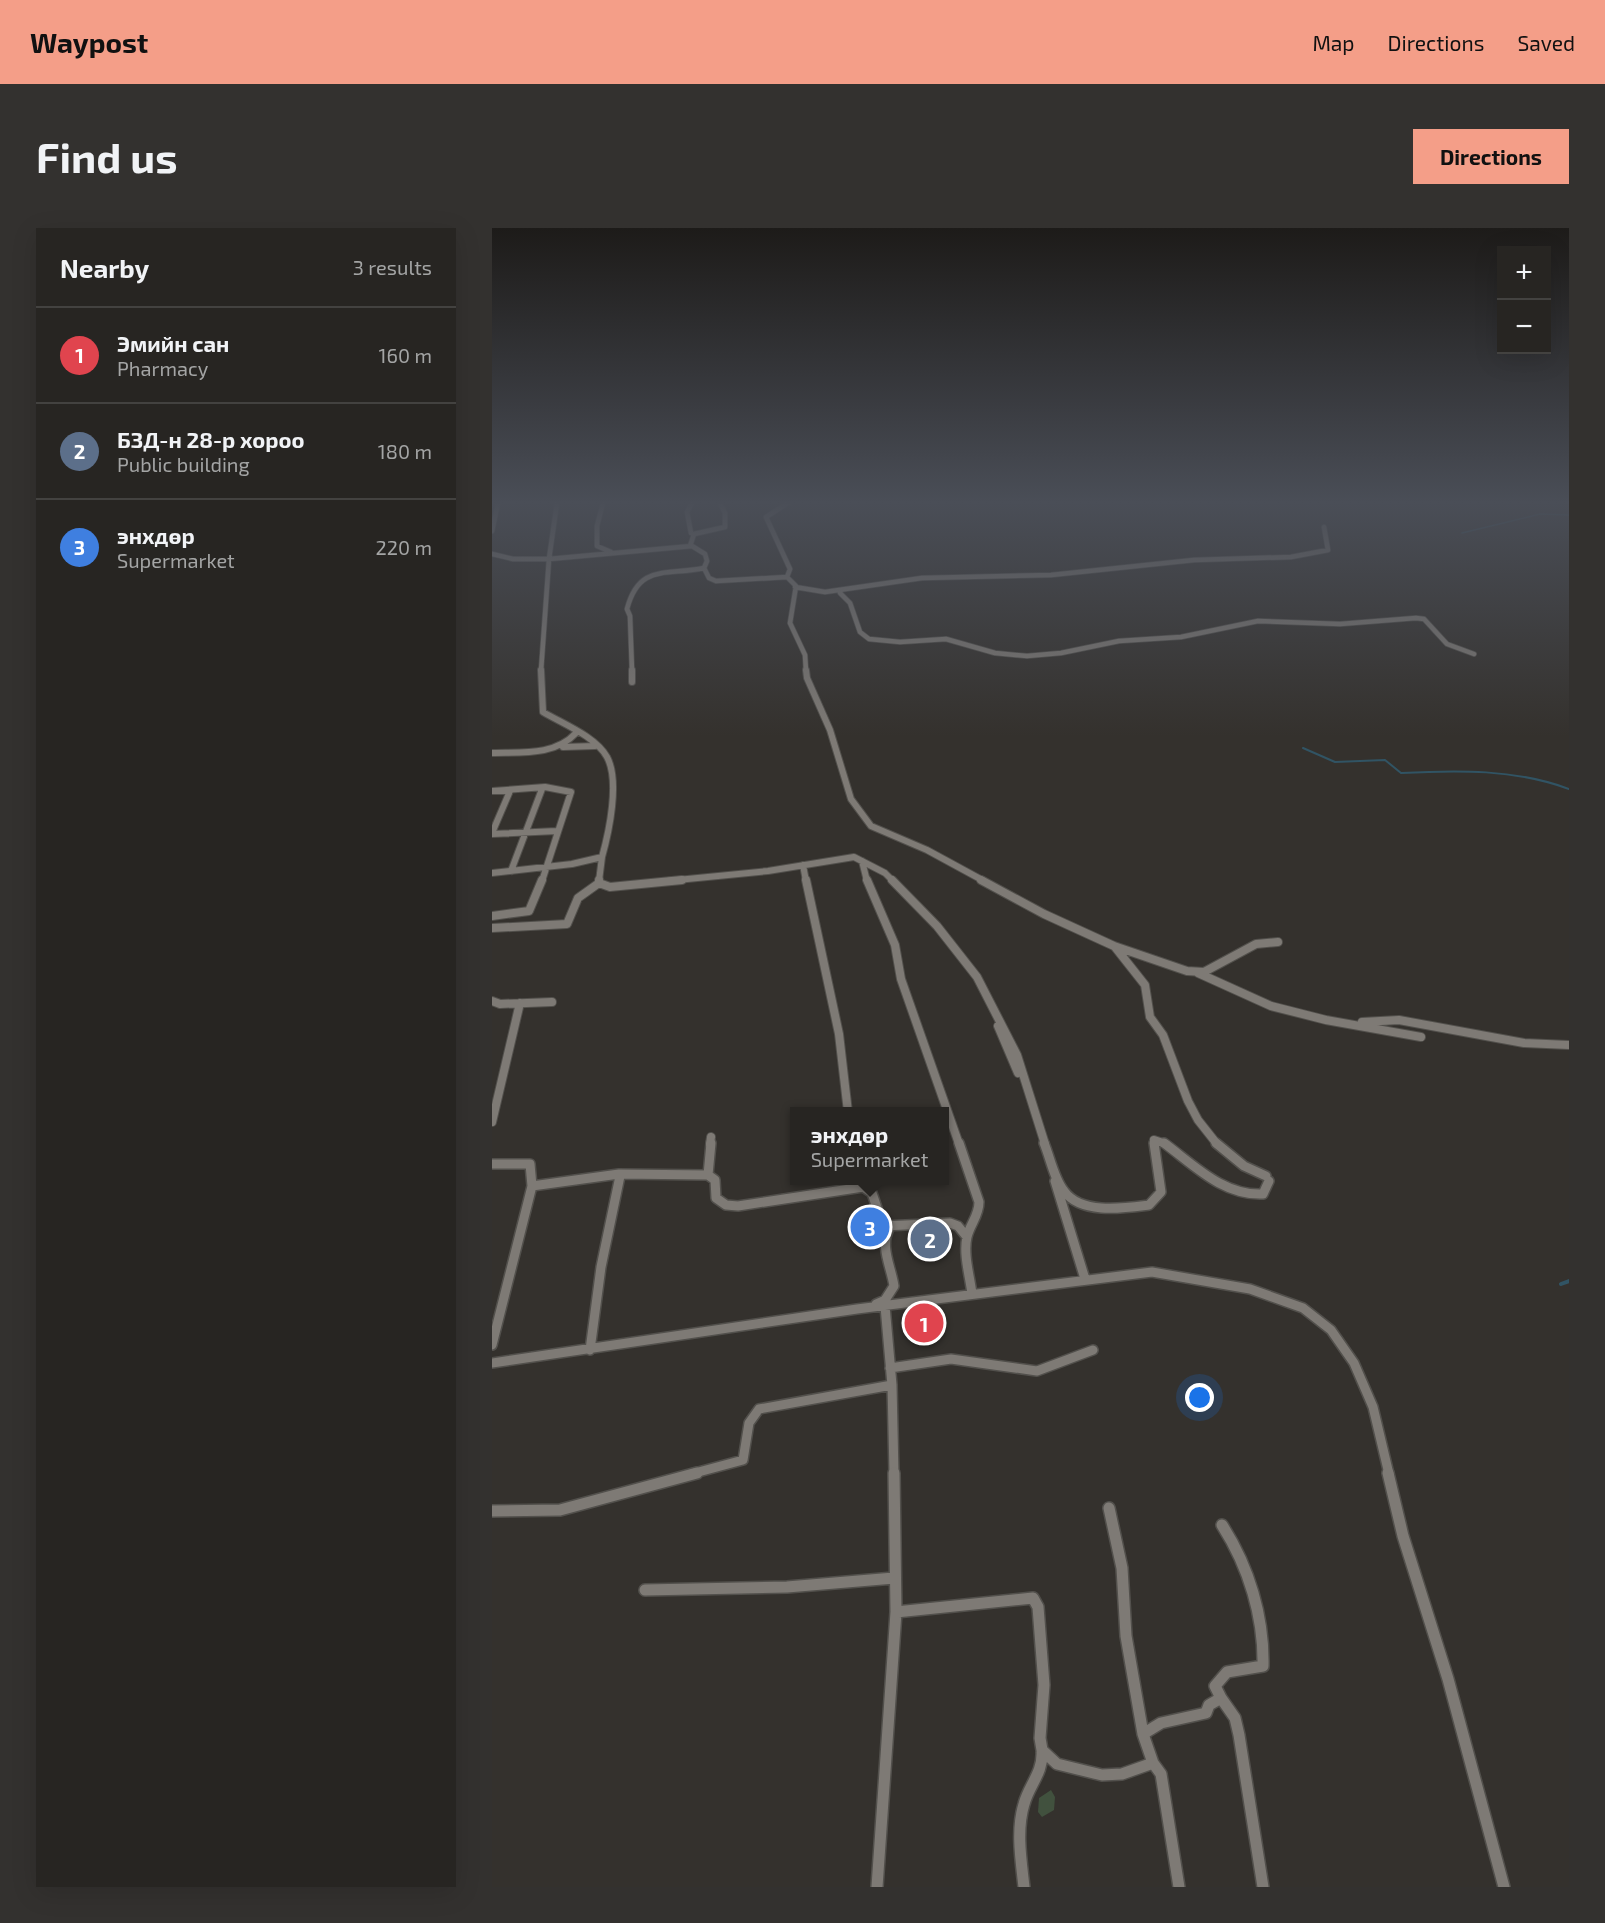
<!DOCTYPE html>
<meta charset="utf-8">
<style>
body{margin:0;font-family:"Exo 2",sans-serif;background:#33312f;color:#f1f3f6}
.controls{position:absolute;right:18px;top:18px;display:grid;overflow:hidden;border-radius:0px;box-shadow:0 6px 24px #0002}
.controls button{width:54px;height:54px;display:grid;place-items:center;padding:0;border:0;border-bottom:2px solid #434240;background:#272522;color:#f1f3f6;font:30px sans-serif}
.you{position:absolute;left:708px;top:1170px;width:21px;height:21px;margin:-15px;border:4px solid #fff;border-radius:50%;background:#1a73e8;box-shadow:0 0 0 9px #1a73e833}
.badge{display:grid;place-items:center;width:39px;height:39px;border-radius:50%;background:#f49e88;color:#fff;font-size:20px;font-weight:700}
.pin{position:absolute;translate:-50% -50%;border:3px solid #fff;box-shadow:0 2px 6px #0006}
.popup{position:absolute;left:298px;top:879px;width:159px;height:78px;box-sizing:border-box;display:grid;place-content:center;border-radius:0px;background:#272522;filter:drop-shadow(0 2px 4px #0005);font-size:20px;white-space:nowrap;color:#a4a5a5}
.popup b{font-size:22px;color:#f1f3f6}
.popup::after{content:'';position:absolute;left:50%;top:100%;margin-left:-12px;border:12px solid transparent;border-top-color:#272522}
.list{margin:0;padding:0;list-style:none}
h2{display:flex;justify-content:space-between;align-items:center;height:78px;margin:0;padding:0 24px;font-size:26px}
h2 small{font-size:20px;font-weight:400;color:#a4a5a5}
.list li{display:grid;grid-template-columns:39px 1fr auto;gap:18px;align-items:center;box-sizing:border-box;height:96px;padding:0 24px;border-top:2px solid #434240}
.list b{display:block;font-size:22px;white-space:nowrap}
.list p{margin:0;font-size:20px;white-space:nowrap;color:#a4a5a5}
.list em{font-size:20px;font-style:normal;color:#a4a5a5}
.map{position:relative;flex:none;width:1077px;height:1659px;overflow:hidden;border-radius:0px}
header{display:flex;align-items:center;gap:36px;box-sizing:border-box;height:84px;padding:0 30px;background:#f49e88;color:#111}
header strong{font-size:28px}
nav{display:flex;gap:33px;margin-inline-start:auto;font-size:21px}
.intro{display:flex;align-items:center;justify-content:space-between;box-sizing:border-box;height:144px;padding:0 36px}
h1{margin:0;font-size:42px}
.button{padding:15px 27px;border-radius:0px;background:#f49e88;color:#111;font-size:21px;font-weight:700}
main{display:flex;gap:36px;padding:0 36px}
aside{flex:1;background:#272522;border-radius:0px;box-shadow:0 6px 24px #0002}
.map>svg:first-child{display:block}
</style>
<header>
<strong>Waypost</strong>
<nav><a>Map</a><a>Directions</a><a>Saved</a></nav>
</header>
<div class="intro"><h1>Find us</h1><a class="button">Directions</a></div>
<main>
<aside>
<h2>Nearby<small>3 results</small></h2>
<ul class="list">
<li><span class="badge" style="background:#e0444e">1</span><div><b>Эмийн сан</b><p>Pharmacy</p></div><em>160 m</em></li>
<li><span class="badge" style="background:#5c6f8a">2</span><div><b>БЗД-н 28-р хороо</b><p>Public building</p></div><em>180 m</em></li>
<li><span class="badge" style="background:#3f7fe0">3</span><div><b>энхдөр</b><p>Supermarket</p></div><em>220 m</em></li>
</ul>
</aside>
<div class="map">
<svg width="1077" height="1659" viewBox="0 0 1077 1659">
<rect width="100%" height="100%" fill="#34312d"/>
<path fill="#41513e" d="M559,1562L563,1569L562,1582L550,1589L546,1584L547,1570Z"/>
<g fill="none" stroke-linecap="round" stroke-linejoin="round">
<path stroke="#315464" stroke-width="1.5" d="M970,305L1048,286L1077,287"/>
<path stroke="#315464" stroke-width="2" d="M811,520L843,534L893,532L909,545C965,542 1024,541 1077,561"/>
<path stroke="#315464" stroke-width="4" d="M1069,1056L1077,1053"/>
<g stroke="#52504c" stroke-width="6">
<path id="street-far4" d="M65,275L57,331L200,318L213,326L215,333L212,340L217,350L224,353L295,349L304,358L298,395L313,427L314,443
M111,275L105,298V318L119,324
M0,303L6,275
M199,305L195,284L200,275
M198,318L202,306L233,299V285L228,275
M0,326L21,331H57L49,443
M295,349L298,341L274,289L296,275
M303,359L333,364L430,350L559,347L702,332L799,329L836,322L832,299
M349,362L348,365L358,375L368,404L377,411L408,414L454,411L503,425L535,428L569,425L627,413L689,409L766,393L848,396L924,390L932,391L955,416L982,426
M140,443L138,388L135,381C147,335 175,348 212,340"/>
</g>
<g stroke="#52504c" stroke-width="8">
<path id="street-far3" d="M140,442V454
M314,442L315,450L338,502L359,571L379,598L435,622L492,653
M71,519L103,518
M0,525C29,524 63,528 84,505
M0,563L53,559L79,564L50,653
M0,605L18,563
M0,606L65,603
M370,633L375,653
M311,637L314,653
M19,643L50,561
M0,645L80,636L110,629C117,604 128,553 115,529C103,508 71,496 51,484L49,442
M107,653L110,629
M175,653L276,643L362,629L393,645L401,653"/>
</g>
<g stroke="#52504c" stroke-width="10">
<path id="street-far2" d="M107,652V655L118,659L190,652
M314,652L347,806L356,884
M375,652L403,717L409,751L467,916
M400,652L445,698L485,749L525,827L553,916
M489,652L552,686L622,718L695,743L712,744L764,716L786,714
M0,688L37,683L50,652
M0,700L75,696L86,670L107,655
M623,719L653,757L658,789L671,807L696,873L706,892L725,916
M706,745L779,778L834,792L929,809
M0,773L8,776L60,774
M870,794L907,792L1032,815L1077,817
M506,798L526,845
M0,894L28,775
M218,916L219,909
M663,916L662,912L674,916"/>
</g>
<g stroke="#52504c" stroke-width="12">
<path id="street-far1" d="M467,915L487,974C487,988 478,996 475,1009C471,1026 478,1049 480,1066
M552,915C558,929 562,951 572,963C589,987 633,980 657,977L669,964L662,915
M672,915C702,937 731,968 771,966L777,953
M724,915L752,938L774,948
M0,936H38L40,958L127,946L216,947L223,952L224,970L234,977L246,978L371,959
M216,947L219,915
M370,952L371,959L380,965L391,998L458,995L466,998L475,1009
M563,953L593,1051
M384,1076L393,1072L402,1058C399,1038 387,1018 398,999
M0,1117L40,958
M98,1122L109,1039L128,948
M0,1135L365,1081L660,1044L758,1061L811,1080L839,1102L862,1135L881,1179L897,1246
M398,1140L459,1131L545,1143L601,1122
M400,1157L402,1246
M199,1246L251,1232L257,1195L267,1181L400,1157L393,1078"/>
</g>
<g stroke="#52504c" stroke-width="14">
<path id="street" d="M896,1245L911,1308L956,1451L1012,1659
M617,1280L630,1340L634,1408L651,1506L661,1535L669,1546L687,1659
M0,1283L68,1282L205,1245
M153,1362L295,1359L402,1350
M404,1384L541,1370L546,1379L552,1457L548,1510L550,1522L565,1536L610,1547L630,1546L661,1535
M729,1470L743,1490L747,1507L771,1659
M651,1506L669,1495L714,1485L717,1477L729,1470L723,1458L735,1444L771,1438C772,1389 757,1339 730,1297
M385,1659L404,1384L402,1245
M532,1659C529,1632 524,1602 532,1576C537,1557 551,1545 550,1524"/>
</g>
<use href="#street-far4" stroke="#7e7a75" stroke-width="4.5"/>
<use href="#street-far3" stroke="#7e7a75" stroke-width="6"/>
<use href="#street-far2" stroke="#7e7a75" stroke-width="8"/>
<use href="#street-far1" stroke="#7e7a75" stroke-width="9"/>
<use href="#street" stroke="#7e7a75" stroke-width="11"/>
</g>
<path fill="#583d32" d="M450,993L452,1018L425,1020L423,995Z"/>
<path fill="#66473a" stroke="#473229" stroke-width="1.5" d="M450,993L451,1009L424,1012L423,995Z"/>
<linearGradient id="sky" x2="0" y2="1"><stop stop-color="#1d1b19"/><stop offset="0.54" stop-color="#4a4e57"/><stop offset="1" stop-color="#4a4e57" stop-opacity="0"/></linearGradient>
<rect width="1077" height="508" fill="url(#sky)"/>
</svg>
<div class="controls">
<button>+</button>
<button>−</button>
</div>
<div class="you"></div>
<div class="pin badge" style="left:432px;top:1095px;background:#e0444e">1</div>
<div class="pin badge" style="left:438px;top:1011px;background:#5c6f8a">2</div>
<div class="pin badge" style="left:378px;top:999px;background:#3f7fe0">3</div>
<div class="popup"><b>энхдөр</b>Supermarket</div>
</div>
</main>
